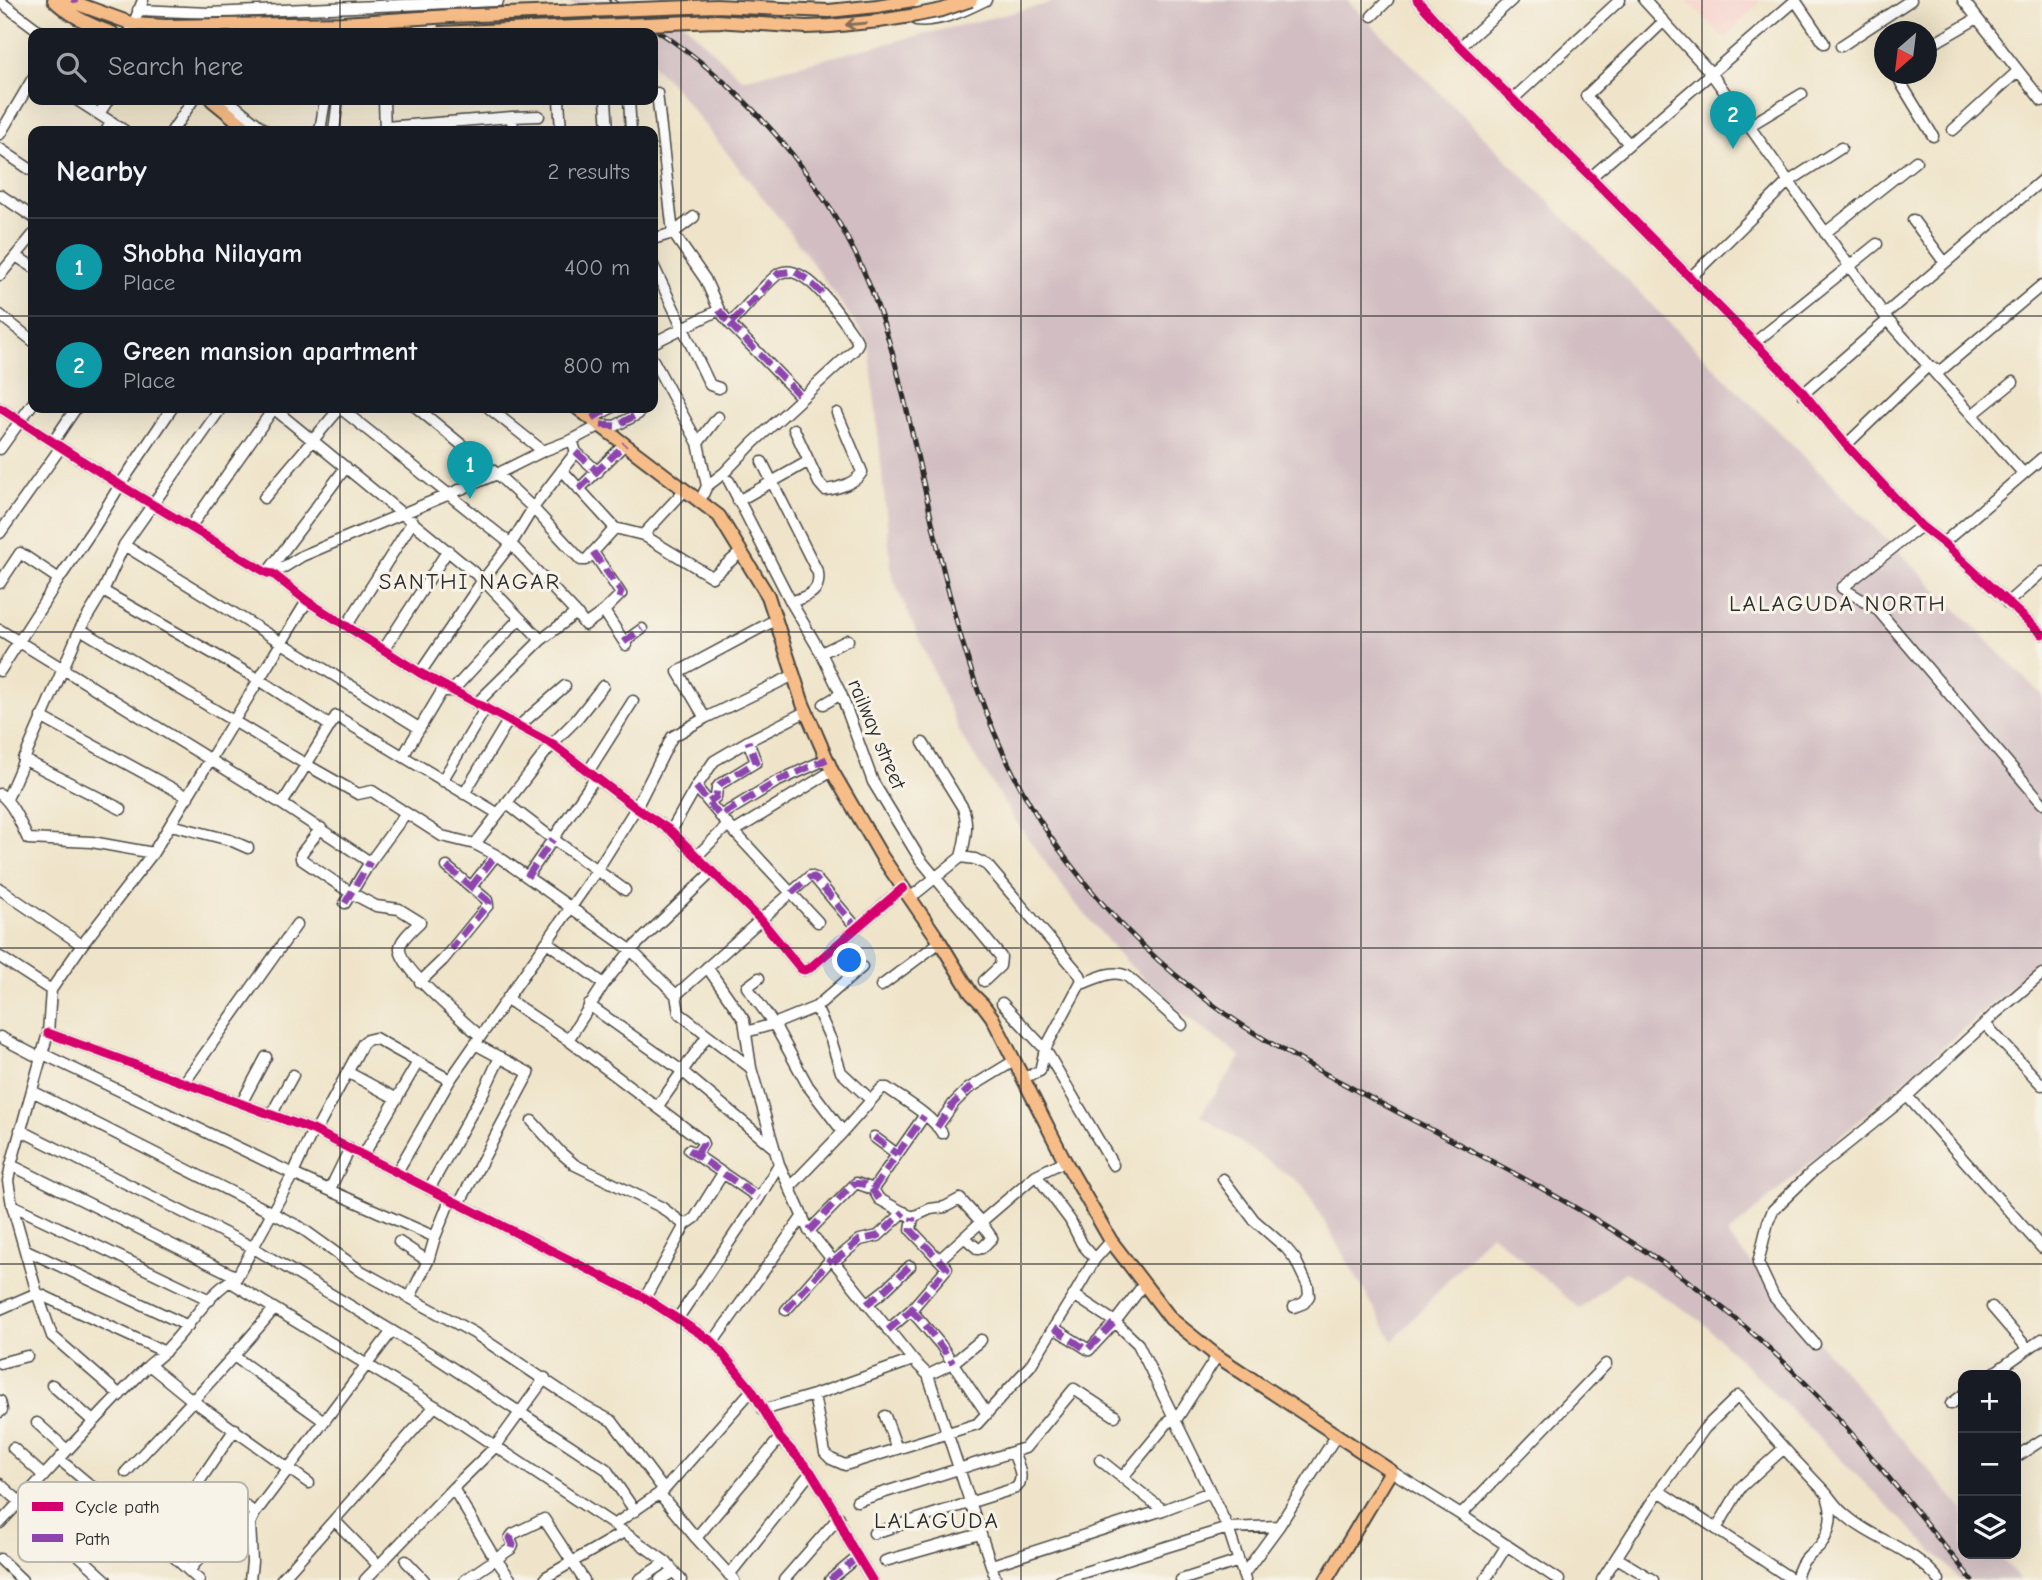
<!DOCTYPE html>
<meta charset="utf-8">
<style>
body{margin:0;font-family:"Comic Neue",sans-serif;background:#242831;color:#f1f3f6}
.controls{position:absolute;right:21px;bottom:21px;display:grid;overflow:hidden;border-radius:14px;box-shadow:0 7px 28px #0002}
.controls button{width:63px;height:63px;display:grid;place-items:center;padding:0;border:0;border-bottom:2px solid #363941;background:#171b24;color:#f1f3f6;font:35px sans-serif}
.compass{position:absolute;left:1874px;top:21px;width:63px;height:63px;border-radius:50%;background:#171b24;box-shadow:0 7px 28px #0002;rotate:208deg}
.you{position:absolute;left:850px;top:961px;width:24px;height:24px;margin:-18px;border:5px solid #fff;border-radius:50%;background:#1a73e8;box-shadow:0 0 0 10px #1a73e833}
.badge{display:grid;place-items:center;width:46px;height:46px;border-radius:50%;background:#ea580c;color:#fff;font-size:23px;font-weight:700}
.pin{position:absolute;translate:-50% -58px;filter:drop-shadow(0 2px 4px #0008)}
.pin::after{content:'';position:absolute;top:37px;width:24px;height:21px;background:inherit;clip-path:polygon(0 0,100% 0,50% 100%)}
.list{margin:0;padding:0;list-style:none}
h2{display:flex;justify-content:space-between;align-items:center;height:91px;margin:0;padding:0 28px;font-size:30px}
h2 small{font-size:23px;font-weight:400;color:#9ea1a6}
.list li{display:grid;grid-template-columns:46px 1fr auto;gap:21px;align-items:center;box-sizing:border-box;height:98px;padding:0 28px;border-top:2px solid #363941}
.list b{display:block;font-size:26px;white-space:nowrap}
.list p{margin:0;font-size:23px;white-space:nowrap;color:#9ea1a6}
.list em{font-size:23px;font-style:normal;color:#9ea1a6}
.icon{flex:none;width:38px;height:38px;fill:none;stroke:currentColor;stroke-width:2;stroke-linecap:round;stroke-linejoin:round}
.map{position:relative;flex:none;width:2042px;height:1580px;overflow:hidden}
.search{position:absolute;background:#171b24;box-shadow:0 7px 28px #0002;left:28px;top:28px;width:630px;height:77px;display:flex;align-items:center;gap:18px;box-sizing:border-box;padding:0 24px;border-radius:14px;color:#9ea1a6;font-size:26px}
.panel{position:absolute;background:#171b24;box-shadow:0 7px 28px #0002;left:28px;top:126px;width:630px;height:287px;border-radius:14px}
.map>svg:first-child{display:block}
</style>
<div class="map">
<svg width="2042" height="1580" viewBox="0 0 2042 1580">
<rect width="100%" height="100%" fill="#f7f3e8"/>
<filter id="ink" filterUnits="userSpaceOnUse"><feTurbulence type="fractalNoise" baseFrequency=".0143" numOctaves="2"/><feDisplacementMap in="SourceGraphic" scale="14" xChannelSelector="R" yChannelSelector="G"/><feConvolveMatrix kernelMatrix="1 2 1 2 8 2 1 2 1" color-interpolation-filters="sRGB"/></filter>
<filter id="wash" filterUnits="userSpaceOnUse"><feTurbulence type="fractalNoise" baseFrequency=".00686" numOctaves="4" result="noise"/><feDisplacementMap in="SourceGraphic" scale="28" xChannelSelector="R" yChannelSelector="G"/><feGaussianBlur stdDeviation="1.57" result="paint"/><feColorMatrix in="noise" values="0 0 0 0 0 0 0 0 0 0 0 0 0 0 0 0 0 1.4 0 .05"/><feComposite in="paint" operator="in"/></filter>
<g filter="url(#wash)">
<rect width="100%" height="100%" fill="#efe4c9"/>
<path fill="#f7d0ca" d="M1686,0H1762L1725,38Z"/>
<path fill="#d2bec2" d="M566,0H660L742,79L1063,0H1347L2042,695V961L1727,1235L1963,1510V1554H1999L2020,1580H1960L1948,1566L1700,1320L1625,1272L1580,1309L1491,1233L1393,1341L1303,1185L1200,1115L1241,1057L1183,1014L1125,961L1071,898L1021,829L961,735L892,576L869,342L787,228L670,82L653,66V33H616Z"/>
</g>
<g filter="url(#ink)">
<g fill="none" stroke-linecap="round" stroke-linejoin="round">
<g stroke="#484743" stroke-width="13">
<path id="minor" d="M904,0L909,11L916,20C939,23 966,10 986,0
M1417,0L1460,47L1591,177L1801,390L1846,445L1921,526L1943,543L2042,634
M1644,0L1711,73L1888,320L2023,473
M1795,0L1824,43
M1963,0L2042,101
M2,3L42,33
M138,10L209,13L498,1
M1372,16L1388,0
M130,33L143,0
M594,33H600
M1841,46L1911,0
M1460,47L1512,0
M1926,48L1976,19
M1897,74L1902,85L1933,136
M1513,99L1620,0
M77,100L125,131
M228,100L266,131
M384,100L385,131
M559,100L561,131
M606,100L608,131
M629,100L631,131
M99,114L108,100
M512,117L539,116
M1749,126L1802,94
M385,127L512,117L513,131
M1953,130L2018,71
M106,131L112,122
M172,131L193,100
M320,131L325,100
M334,131L338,100
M0,134L33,78
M1629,144L1586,96L1664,21
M0,149L31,170
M1591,177L1796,0
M0,195L33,217
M1913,220L1945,263
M1825,233L1916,161
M653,239L673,233L657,93
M16,256L33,267
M653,265L710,385L719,388
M0,275L33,235
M1691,277L1788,182L1841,148
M0,315L33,341
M1884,315L2042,180
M730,324L802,398
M653,343L719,310L705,279L673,233L694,217
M1754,343L1877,244
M653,360L698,443L707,486
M1803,394L1888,320
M0,408L120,485L267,573L273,574L307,601L420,673L552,744L636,808L671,831L761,920L801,969L804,970L810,968L903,888
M273,408L483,580L541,640
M340,408L511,544L576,613L585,625L604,611L621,594L593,552
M417,408L497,474L533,508L581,560H586L615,528
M489,408L543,451
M1972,415L2013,382
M592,418L611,408
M794,429L819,483L825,490C837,489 856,483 862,472L837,413
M53,442L76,408
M698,443L718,417
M1846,445L1928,366L1940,371L2042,285
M0,449L33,403
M576,452L598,472
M762,462L818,573C821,593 807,596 791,602
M562,470L615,528L643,535L712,577L741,552
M729,481L791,602L821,653L841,694L873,782L920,859L1001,957L1000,966L984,981
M579,489L625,444
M264,498L340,408
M700,501L707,486L724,473L753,443L854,350L858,343L855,337C842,319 807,262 780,273C773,276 738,315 730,324L719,310
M738,501L809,461
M191,526L274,408
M1921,526L1842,588L1877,609L2042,803
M0,533L61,447
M643,535L685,490
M1943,543L2042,458
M124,545L419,728
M267,573L346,467
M273,574L302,556L497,474L543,451L572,440L601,425L615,426L638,414L637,408
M0,583L20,553L59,579
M103,591L258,679L329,725
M2007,603L2042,572
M604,611L626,645
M347,625L413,521
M80,629L307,765L358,794L372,791L442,836L475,844L496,855L631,950L676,995L679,1013L751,1068
M0,630L282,804L370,862
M624,642L642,629
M384,649L448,550
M821,653L848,640
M0,671L59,579L95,526L120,485L172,408
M420,673L483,580L511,544L533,508L576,452L572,440
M476,704L541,640L576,613
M824,704L841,694
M41,717L188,797
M705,718L678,672L775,620
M519,726L565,686
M403,756L442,691H452L519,619
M23,759L121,809
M588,772L633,701
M442,781L485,709
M696,787L728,825L818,922
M0,794C14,805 20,823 28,839L92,842L153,853
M464,794L508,721
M7,799L80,629L103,591L124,545L221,408
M709,802L716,797L717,788L720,784L756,762L748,741
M506,803L553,839L625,890
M282,804L336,716L497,813
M720,816L776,782L827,759
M171,825L230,840L248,848
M321,828L301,854V859L351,893L376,906L399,909L420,922C414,928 401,939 400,947C397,967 465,1022 480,1036
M671,831L696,787L714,761L748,741L807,711
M735,831L832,771
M475,844L552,744L576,720L603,686
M697,856L728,825
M961,857L975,859L987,865L1080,975L1082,980L1045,1049L1040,1071L1023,1078
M527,877L595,778
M471,887L496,855
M0,889L82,945
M910,898L961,857C965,841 969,824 963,808L923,743
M345,903L370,862L406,813
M547,942L604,984
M0,957L51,990
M707,967L744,1020L751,1068L779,1164L809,1231L913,1360L928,1375L996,1580
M759,978L747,987L774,1024L808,1086L843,1132
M420,982L443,960L488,905L487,900L447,867
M1081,984C1096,979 1111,969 1127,976L1182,1025
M881,986L940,942
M676,995L810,876L815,878L857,928
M507,999L568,1040L701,1140L703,1144L696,1155
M1002,1003L1045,1049L1113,1165
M589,1005L682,1071L774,1148
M816,1007L831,1040L841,1072L871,1100
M1985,1024L2042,1085
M746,1032L774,1024L816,1007L862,967
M48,1033L313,1130L645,1298L713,1342L752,1390L780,1438L811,1472L833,1508L849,1542L872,1580
M0,1037L40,1058
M568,1040L604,984L631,950L712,872
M41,1053L293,1174L435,1237
M349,1073L397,1099
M184,1083L297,924
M32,1091L300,1227L361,1271L474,1333L585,1407L612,1421L664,1490
M1907,1096L2042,1248
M241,1104L266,1057
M658,1106L707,1036
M271,1115L293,1075
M532,1121L561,1153L575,1165L661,1207L685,1225
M937,1127L954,1103L968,1089L1014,1061
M20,1130L252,1247L434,1356L606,1469L635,1511
M316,1131L363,1043L367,1040L375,1038L450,1080
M874,1137L897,1154
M689,1150L759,1198
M364,1154L418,1062
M1065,1161L1036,1175L1070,1220L1082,1244L1095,1259
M11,1165L237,1277
M397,1172L450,1080L597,870L636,808L672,737L705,718L794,675
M1223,1179L1254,1220L1286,1248L1295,1259L1308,1286L1309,1296L1304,1303L1294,1307
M789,1188L843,1132L882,1088H887C905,1101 930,1114 942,1133
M330,1189L350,1148
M429,1189L484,1091L500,1057
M873,1189L924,1116
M459,1204L529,1073L475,1044
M12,1205L210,1300
M809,1231L856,1183L873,1189L879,1199L910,1216H915L930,1209L945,1207L960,1199L981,1222L1036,1175
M399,1242L428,1261
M26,1250L188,1326
M940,1259L981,1222L992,1238L982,1248L978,1249L964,1237
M833,1262L860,1240L878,1236L904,1212
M229,1281L435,1406L614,1525L666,1562L681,1580
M1074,1295L1115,1322L1138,1344L1228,1528L1245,1580
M410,1297L428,1261L435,1237L450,1200
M645,1298L685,1225L695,1218L723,1173
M867,1304L885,1290L910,1266
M1992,1307L2028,1349
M0,1309L37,1293L165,1352
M786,1310L831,1259
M911,1310L940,1344L987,1414
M678,1318L759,1198L779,1164
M1054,1328L1089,1350L1115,1322L1144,1284
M888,1330L911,1310L947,1268L911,1230L913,1217
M713,1342L803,1216
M1815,1344L1774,1297L1758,1263L1768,1222L1773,1210L1810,1174L1907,1096L1996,1013L2042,974
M235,1357L324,1421
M0,1363L27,1356
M149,1365L192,1400L309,1483
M928,1375L953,1363L981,1340
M1991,1375L2042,1339
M52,1385L94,1422
M120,1395L52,1336L37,1293L12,1205L8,1181L11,1165L48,1033L51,990L82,945L153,853L307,601
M814,1395L825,1453L831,1459L845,1465L977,1424L1030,1366L1074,1295L1095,1259L1111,1241
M0,1401L2,1410L0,1412
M1951,1404L1963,1395
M763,1410L814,1395L913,1360
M885,1416L897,1449
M1176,1420L1217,1356
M37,1423L67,1450
M13,1448L44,1476
M2016,1457L2042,1440
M59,1459L158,1542L199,1580
M1100,1460L1163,1510
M1391,1471L1461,1515L1559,1580
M126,1472C176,1418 227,1366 274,1309
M1122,1478L1174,1415
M0,1484L106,1580
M453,1488L491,1552L511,1580
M1659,1491L1705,1428L1738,1396C1766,1429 1795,1461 1825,1492C1831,1499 1836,1507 1843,1513C1872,1540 1914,1548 1939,1580
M659,1493L696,1538L734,1580
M232,1496L255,1513
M857,1501L1025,1448L1074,1389L1115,1416
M1461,1515L1606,1364
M335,1521L379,1566
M0,1523C49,1471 96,1417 147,1367C153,1361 161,1356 167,1349C189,1327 210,1290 237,1277L293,1174L313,1130
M614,1525L664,1490L752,1390
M1716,1529L1741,1487L1783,1449
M874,1533L1016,1488C1026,1478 1017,1464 1013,1452
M696,1538L780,1438
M158,1542L235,1429
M1617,1558L1653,1580
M0,1559L22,1580
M406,1561L424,1580
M885,1561L980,1534
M992,1565L1163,1510L1210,1492
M189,1571L224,1528
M729,1575L811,1472
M1243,1575L1279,1526
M546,1577L624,1532
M250,1580L252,1562L250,1523L255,1513L392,1331
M281,1580L435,1406
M365,1580L453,1488L495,1447L545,1378
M465,1580L512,1548L513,1545L510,1538L513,1534L544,1519L584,1580
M639,1580L666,1562
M660,1580L674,1571
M784,1580L839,1517
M830,1580L858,1557
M1059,1580L1228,1528L1279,1526L1336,1436
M1181,1580L1239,1561
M1485,1580L1507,1545
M1602,1580L1659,1491L1793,1580
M1796,1580C1798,1570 1801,1562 1809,1555C1813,1551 1819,1548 1822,1543C1831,1530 1833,1513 1828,1499"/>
</g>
<g stroke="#484743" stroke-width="16">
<path id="major" d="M54,0C69,15 92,26 112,33
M67,0L133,24L166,26
M212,100L250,131
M577,408L719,516L768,596L803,704L832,771L882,857L940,942L971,993L983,1005L992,1017L1065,1161L1111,1241L1171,1319L1217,1356L1391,1471L1326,1580"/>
</g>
<use href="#minor" stroke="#fff" stroke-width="10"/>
<use href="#major" stroke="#f7bd88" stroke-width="12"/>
<g stroke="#2b2b2b" stroke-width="5">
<path id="rail" d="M611,0C644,22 679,43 709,69C770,120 822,185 857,257C887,319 902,387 917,455C951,604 976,745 1074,869C1108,913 1146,952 1189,986C1242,1030 1304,1063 1365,1095C1465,1148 1567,1197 1660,1261C1717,1300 1770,1346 1818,1396C1872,1454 1921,1518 1972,1580"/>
</g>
<use href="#rail" stroke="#f7f3e8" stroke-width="2.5" stroke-dasharray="8" stroke-linecap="butt"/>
<g stroke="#484743" stroke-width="16" stroke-linecap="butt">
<path id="major-bridge" d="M166,26L342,23L451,16L716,6L829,11L877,6L913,0
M438,33L716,21L806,27L830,26L879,21L917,15L942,10L971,0"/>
</g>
<use href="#major-bridge" stroke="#f7bd88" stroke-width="12"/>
<path stroke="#8e44ad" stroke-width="7" stroke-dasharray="14 7" stroke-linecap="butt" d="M74,3L75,0
M719,310L730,324L779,273L794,271L808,280L827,298
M730,324L802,398
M592,418L611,408
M601,425L615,426L638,414L637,408
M576,452L598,472
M579,489L625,444
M593,552L621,592L619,598
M624,642L642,629
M696,787L720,816L776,782L827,759
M709,802L716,797L717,788L720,784L756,762L748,741
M447,867L487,900L489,903L451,949
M527,877L553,839
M471,887L496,855
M792,893L809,878L814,877L857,928L853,931
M345,903L370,862
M937,1127L954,1103L972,1086
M874,1137L897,1154
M689,1150L759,1198
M696,1155L703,1144L701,1140
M873,1189L924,1116
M809,1231L853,1184C866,1181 873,1190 879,1199
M833,1262L860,1240L878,1236L904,1212
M867,1304L885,1290L910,1266
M786,1310L831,1259
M911,1310L924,1323L953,1363
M1054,1328L1087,1350L1115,1322
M888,1330L911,1310L947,1268L911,1230L913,1217
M512,1548L513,1545L510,1538L513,1534
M830,1580L858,1557"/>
<g stroke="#f7f3e8" stroke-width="13">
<path id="cycleway" d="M1417,0L1460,47L1591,177L1801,390L1846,445L1921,526L1943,543L2042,634
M0,408L120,485L267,573L273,574L307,601L420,673L552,744L636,808L671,831L761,920L801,969L804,970L810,968L903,888
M48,1033L313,1130L645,1298L713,1342L752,1390L780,1438L811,1472L833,1508L849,1542L872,1580"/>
</g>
<use href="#cycleway" stroke="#d6006c" stroke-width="9"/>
</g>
<defs><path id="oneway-shaft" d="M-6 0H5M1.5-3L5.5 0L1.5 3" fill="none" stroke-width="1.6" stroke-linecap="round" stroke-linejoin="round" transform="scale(1.75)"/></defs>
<use stroke="#876d55" href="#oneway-shaft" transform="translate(856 24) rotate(175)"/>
</g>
<path fill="none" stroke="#2b2b2b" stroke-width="2" stroke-opacity="0.55" d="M340,0V33M681,0V1580M1021,0V1580M1361,0V1580M1702,0V1580M340,100V131M0,316H33M653,316H2042M340,408V1580M0,632H2042M0,948H2042M0,1264H2042"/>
<g text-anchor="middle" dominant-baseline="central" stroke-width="6" stroke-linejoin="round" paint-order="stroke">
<g font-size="21" fill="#2b2b2b" stroke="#f7f3e8">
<text transform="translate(877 734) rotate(67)">railway street</text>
</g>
<g font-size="23" letter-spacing="2" fill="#2b2b2b" stroke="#f7f3e8">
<text x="470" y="581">SANTHI NAGAR</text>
<text x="1838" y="603">LALAGUDA NORTH</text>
<text x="937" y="1520">LALAGUDA</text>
</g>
</g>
<rect x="18" y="1482" width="230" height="80" rx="10" fill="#f7f3e8" stroke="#bab7af" stroke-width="2"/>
<rect x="32" y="1502" width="31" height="9" fill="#d6006c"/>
<rect x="32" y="1534" width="31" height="8" fill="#8e44ad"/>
<g font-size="19" fill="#2b2b2b">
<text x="75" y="1513">Cycle path</text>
<text x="75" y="1545">Path</text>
</g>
</svg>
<div class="controls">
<button>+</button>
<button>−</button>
<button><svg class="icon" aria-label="layers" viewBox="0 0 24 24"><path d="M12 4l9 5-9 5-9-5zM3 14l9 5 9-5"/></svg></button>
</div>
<svg class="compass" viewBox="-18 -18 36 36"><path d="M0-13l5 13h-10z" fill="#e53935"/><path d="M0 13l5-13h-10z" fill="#9ea1a6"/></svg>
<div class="you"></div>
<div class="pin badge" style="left:470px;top:499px;background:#0f9aa8">1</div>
<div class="pin badge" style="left:1733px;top:149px;background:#0f9aa8">2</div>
<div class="search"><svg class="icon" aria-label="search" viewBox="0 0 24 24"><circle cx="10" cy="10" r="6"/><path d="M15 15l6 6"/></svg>Search here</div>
<section class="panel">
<h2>Nearby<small>2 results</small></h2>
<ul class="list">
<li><span class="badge" style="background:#0f9aa8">1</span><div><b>Shobha Nilayam</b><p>Place</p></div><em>400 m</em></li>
<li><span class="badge" style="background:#0f9aa8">2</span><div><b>Green mansion apartment</b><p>Place</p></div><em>800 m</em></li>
</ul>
</section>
</div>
